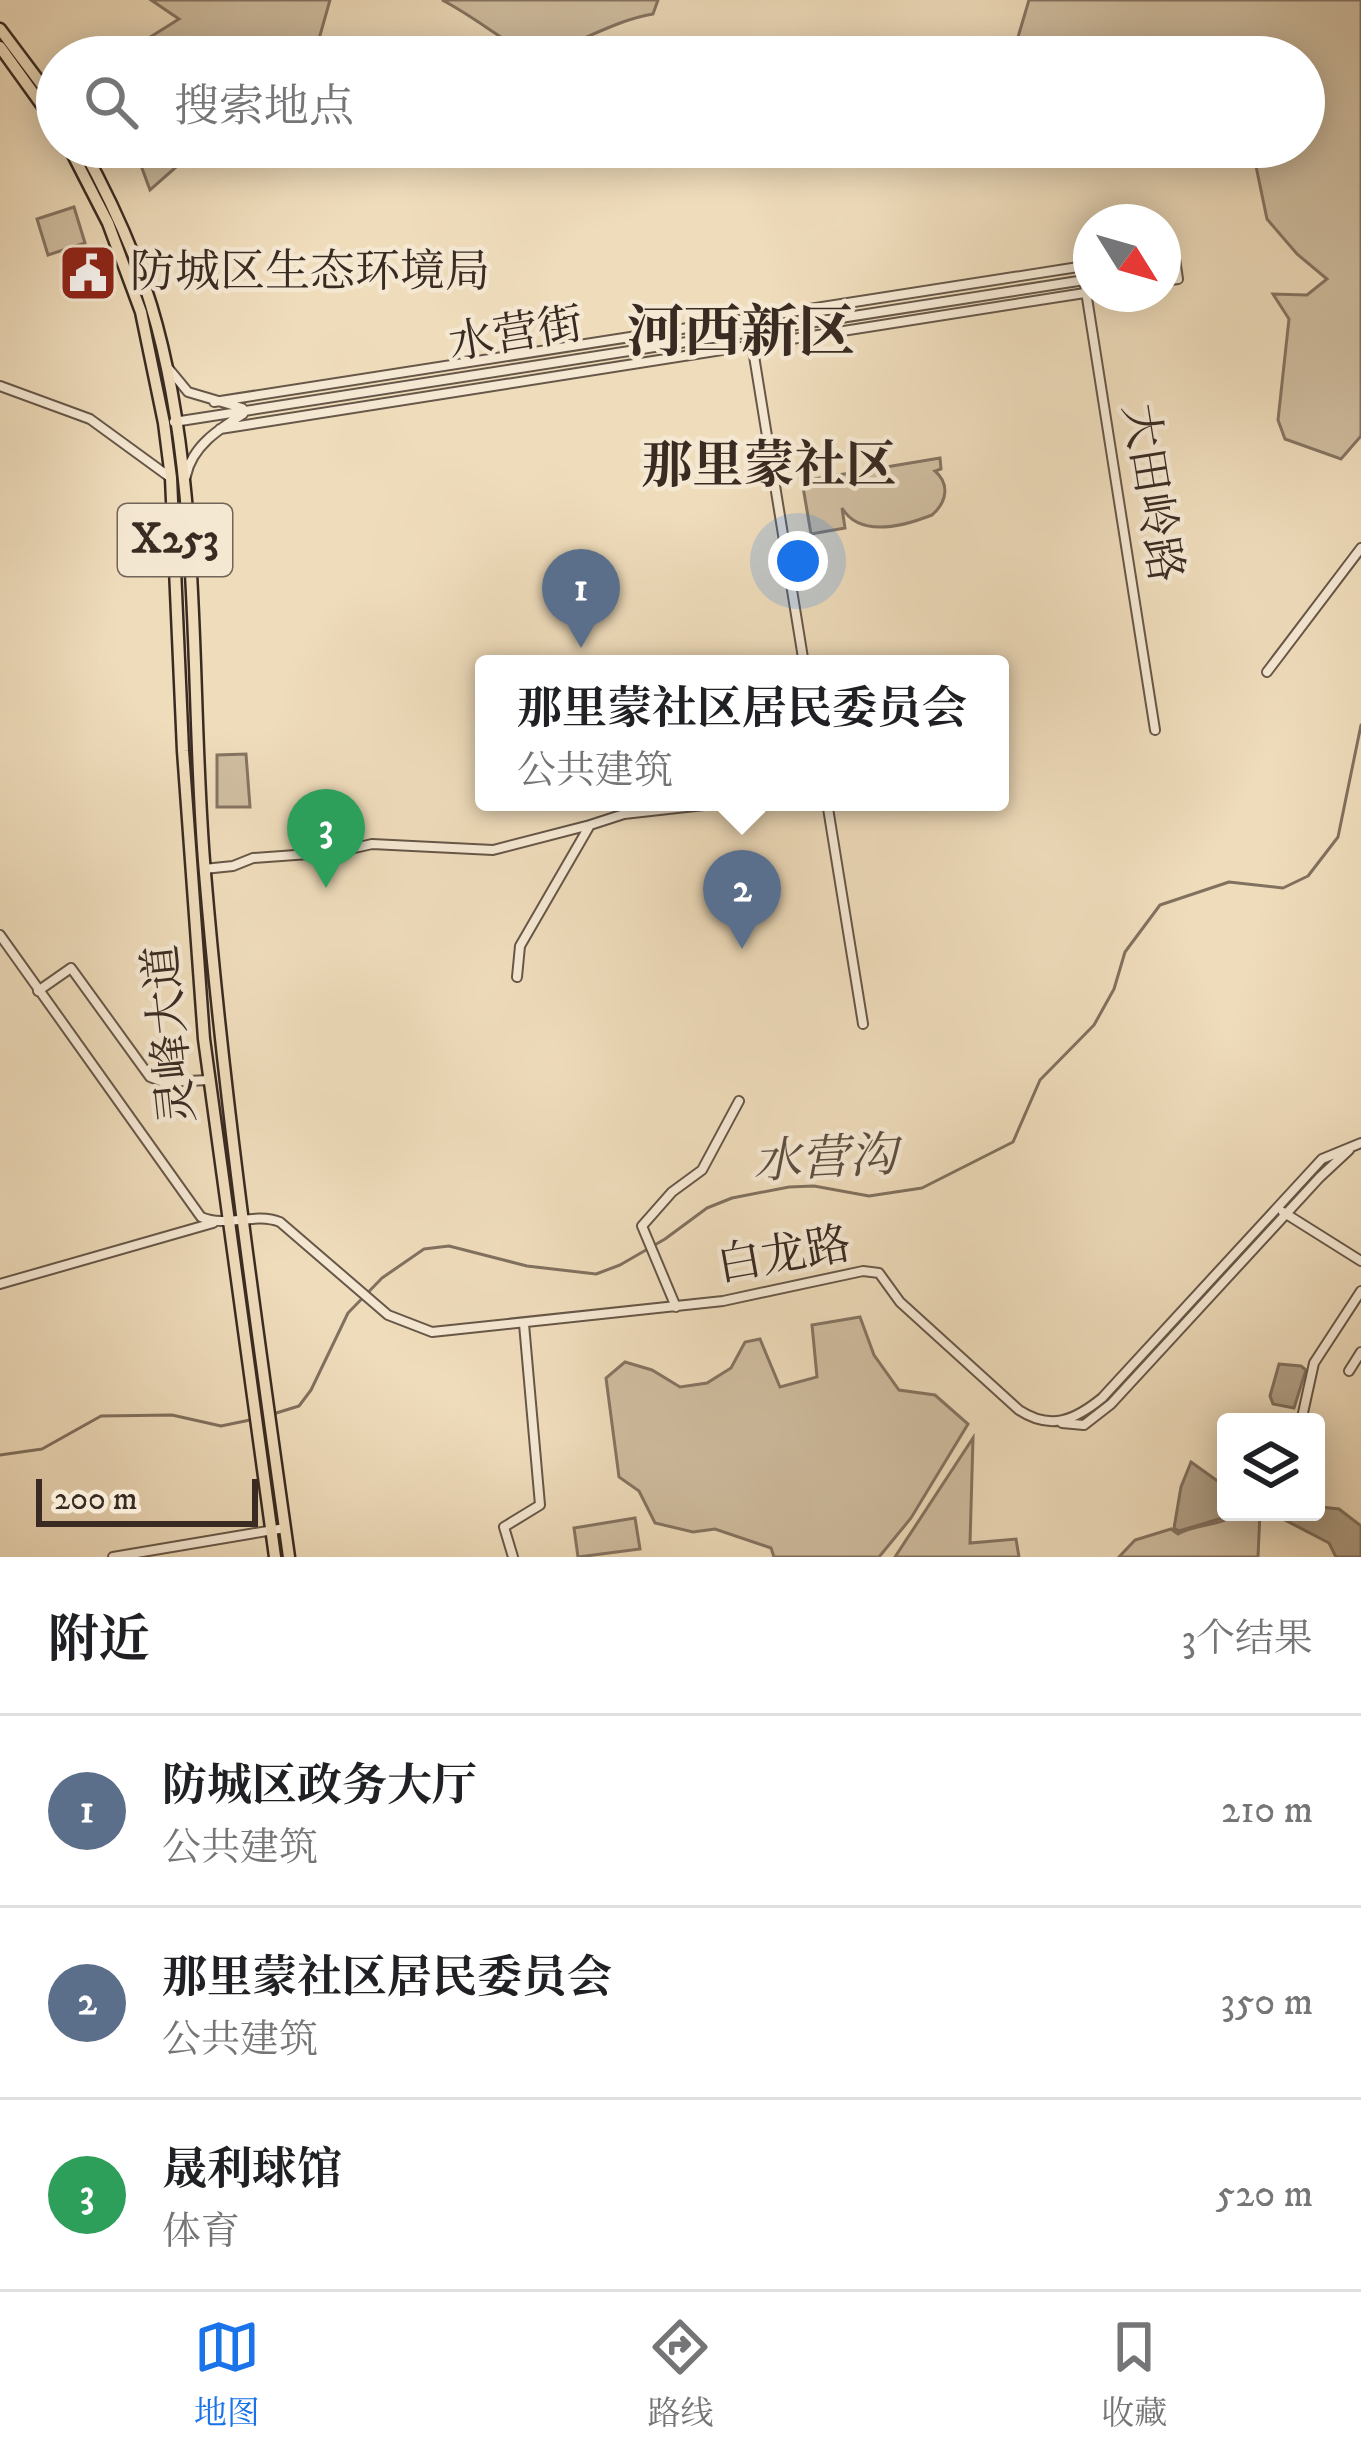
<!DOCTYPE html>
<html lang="zh">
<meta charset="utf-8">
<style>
body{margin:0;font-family:"IM FELL DW Pica","Noto Serif SC",serif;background:#f2f2f2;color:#202124}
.controls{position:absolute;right:36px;bottom:36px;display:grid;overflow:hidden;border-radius:12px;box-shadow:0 6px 30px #0003}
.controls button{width:108px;height:108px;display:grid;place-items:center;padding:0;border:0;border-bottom:3px solid #e0e0e0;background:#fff;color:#202124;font:60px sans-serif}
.compass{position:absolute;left:1073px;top:204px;width:108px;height:108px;border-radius:50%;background:#fff;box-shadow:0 6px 30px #0003;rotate:127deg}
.scale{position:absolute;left:36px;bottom:30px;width:222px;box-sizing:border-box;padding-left:12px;border:6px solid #3a2b22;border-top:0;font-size:33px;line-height:42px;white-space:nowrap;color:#3a2b22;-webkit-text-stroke:9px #f5e8d3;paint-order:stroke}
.you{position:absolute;left:798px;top:561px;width:42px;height:42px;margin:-30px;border:9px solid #fff;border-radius:50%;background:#1a73e8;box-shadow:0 0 0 18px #1a73e833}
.badge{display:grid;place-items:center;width:78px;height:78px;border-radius:50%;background:#1a73e8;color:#fff;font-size:39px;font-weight:700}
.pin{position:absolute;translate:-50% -99px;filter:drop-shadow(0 3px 6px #0008)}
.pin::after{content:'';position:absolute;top:63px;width:42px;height:36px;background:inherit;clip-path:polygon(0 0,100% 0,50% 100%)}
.popup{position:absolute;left:475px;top:655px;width:534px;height:156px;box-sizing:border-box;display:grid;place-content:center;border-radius:12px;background:#fff;filter:drop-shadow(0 3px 9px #0005);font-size:39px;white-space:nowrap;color:#757577}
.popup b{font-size:45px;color:#202124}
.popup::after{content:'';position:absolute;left:50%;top:100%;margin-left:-24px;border:24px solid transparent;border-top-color:#fff}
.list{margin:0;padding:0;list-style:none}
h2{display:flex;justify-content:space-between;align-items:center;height:156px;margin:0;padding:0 48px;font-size:51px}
h2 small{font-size:39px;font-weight:400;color:#757577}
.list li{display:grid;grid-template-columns:78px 1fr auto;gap:36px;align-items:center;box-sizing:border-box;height:192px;padding:0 48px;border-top:3px solid #e0e0e0}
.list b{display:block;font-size:45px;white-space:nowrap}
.list p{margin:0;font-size:39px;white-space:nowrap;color:#757577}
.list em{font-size:39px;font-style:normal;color:#757577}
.icon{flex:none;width:66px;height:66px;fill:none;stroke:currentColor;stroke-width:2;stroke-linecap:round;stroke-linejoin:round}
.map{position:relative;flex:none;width:1361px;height:1557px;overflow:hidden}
.search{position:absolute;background:#fff;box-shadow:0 6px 30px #0003;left:36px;right:36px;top:36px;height:132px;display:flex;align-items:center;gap:30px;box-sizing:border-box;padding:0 42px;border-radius:66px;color:#757577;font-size:45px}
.sheet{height:732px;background:#fff}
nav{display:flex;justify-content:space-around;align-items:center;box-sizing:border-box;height:168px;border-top:3px solid #e0e0e0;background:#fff;font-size:33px;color:#757577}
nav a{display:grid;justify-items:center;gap:6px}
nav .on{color:#1a73e8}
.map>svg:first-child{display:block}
</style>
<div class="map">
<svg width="1361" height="1557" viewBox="0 0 1361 1557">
<rect width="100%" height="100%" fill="#efdcbb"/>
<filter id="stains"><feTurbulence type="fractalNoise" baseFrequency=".00167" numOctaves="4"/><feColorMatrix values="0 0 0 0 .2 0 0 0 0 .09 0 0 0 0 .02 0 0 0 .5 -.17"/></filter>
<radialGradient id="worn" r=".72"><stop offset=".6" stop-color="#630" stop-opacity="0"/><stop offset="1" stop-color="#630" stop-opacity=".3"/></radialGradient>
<path fill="#d0bea1" stroke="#857462" stroke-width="3" d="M151,0H330L319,39L303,57H142L128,51L179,19Z
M442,0H658L653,14C611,21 576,46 534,57C501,40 475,17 442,0Z
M1029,0H1361V436L1341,459L1285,439L1278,420L1289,319L1273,294L1307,295L1327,279L1297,254L1267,219L1252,147H1304V57H1170L1159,47L1120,45L1101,57H1019L1015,47Z
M150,147H199L150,190L136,152Z
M74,207L85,243L48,255L37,219Z
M940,458L941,469L935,471C950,484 947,502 932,515C904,526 860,538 842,508L845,528L811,534L802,481Z
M246,754L250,807H217V755Z
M860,1317L874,1355L899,1390L935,1395L968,1424L911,1518L879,1557H774L771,1548L715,1529L693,1532L655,1523L639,1491L619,1477L606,1378L625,1362L652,1370L680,1387L707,1383L731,1368L745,1342L760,1339L780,1387L817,1377L812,1325Z
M973,1438L970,1543L1016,1539L1019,1557H895Z
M1239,1512H1260L1258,1557H1119L1135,1540L1171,1529L1178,1534C1198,1523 1221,1527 1239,1512Z
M635,1518L640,1549L578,1557L574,1528Z"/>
<path fill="#b1a087" stroke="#81715f" stroke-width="3" d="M1279,1364L1301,1366L1306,1370L1294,1408L1273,1404L1270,1396Z
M1191,1462L1226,1487V1512H1232L1226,1517L1179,1531L1174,1528L1181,1487Z
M1316,1501L1321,1507L1339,1509L1361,1526V1557H1336L1329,1543L1283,1519L1282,1512H1316Z"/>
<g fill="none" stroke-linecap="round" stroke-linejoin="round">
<path stroke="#81715f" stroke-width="3" d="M260,1418L299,1406L311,1390L348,1313L382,1278L424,1249L449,1246L527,1266L596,1274L620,1265L665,1239L707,1208L732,1198L789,1187L814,1186L869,1196L922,1188L1013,1142L1040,1080L1094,1025L1114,989L1125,952L1160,905L1229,882L1283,888L1308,876L1338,837L1361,725
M0,1455L42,1449L101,1416L172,1415L221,1426L250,1420"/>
<g stroke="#675748" stroke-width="12">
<path id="minor" d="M1163,253L1174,252L1178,279L1163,281
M1082,266L1155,730
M1163,267L1176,265
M748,319L804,664
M169,369L188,392L242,408
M0,386L90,419L171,478
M214,402L1091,265
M174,422L1091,279
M220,429L1091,292
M186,476C192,446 219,429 243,414
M1267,672L1361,548
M827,802L863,1024
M204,869L233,866L253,858L337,852L372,844L493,850L590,825
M0,935L201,1217C227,1228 254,1212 280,1222L388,1315L432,1332L723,1301L863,1271L879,1273L900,1302L1019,1410C1051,1431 1075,1420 1102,1398L1322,1159L1361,1143
M517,977L520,946L590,825L624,814L731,802
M38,991L71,968L150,1077L163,1082L210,1080
M1283,1212L1361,1261
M0,1284L213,1223
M676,1307L642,1226L672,1192L702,1170L739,1101
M1349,1371L1361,1352
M1301,1422L1314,1363L1361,1291
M1062,1423L1084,1425L1111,1404L1320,1177L1349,1150
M113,1557L285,1528
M513,1557L504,1527L540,1505L524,1324"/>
</g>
<g stroke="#3a2b22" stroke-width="15">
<path id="major" d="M0,29L57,105
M0,47L57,126
M69,147L108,223L141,312L164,423L171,478L183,751L204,1039L275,1557
M82,147C110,198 134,249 151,305C204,480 189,690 205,873C224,1102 257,1329 289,1557"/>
</g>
<use href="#minor" stroke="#f5e8d3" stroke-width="8"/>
<use href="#major" stroke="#efdcbb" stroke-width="10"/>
</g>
<defs>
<g id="civic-square" transform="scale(3)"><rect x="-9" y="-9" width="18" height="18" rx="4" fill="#8f2418" stroke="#f5e8d3"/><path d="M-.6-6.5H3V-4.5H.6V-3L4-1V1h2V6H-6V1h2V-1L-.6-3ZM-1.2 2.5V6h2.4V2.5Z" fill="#fff"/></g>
</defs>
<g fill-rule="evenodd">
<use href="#civic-square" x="88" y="273"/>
</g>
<g text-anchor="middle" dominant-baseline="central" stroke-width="9" stroke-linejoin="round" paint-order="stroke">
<rect fill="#f5e8d3" stroke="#726457" stroke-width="3" x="118" y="504" width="114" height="72" rx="9"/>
<g font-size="42" font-weight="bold" fill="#3a2b22">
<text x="175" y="540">X253</text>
</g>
<g font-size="45" fill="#3a2b22" stroke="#f5e8d3" text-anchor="start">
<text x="130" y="273">防城区生态环境局</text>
</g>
<g font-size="45" fill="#3a2b22" stroke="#f5e8d3">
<text transform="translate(516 335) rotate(-9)">水营街</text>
<text transform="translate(1151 493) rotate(81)">大田岭路</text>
<text transform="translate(171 1034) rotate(-96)">灵峰大道</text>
<text transform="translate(784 1256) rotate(-10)">白龙路</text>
</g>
<g font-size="48" font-style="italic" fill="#5e4e40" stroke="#f5e8d3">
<text transform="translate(825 1160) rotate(-3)">水营沟</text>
</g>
<g font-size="51" font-weight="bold" fill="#3a2b22" stroke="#f5e8d3">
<text x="769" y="467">那里蒙社区</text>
</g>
<g font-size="57" font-weight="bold" fill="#3a2b22" stroke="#f5e8d3">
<text x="741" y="334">河西新区</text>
</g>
</g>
<rect width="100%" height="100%" filter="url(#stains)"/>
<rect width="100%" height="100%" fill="url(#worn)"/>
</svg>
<div class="controls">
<button><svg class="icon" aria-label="layers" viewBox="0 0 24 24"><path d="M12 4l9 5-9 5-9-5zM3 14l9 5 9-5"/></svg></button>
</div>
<svg class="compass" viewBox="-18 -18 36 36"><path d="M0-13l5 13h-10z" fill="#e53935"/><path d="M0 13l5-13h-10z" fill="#757577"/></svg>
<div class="scale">200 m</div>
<div class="you"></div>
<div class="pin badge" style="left:581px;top:648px;background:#5c6f8a">1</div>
<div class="pin badge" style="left:742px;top:949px;background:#5c6f8a">2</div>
<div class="popup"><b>那里蒙社区居民委员会</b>公共建筑</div>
<div class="pin badge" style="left:326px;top:888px;background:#2e9e5b">3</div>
<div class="search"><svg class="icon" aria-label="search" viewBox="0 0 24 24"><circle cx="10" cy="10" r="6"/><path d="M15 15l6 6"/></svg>搜索地点</div>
</div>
<section class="sheet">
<h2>附近<small>3个结果</small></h2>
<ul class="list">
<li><span class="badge" style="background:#5c6f8a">1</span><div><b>防城区政务大厅</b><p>公共建筑</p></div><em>210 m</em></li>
<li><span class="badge" style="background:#5c6f8a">2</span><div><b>那里蒙社区居民委员会</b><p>公共建筑</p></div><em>350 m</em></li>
<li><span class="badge" style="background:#2e9e5b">3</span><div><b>晟利球馆</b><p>体育</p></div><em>520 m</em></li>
</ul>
</section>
<nav>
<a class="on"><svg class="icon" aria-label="map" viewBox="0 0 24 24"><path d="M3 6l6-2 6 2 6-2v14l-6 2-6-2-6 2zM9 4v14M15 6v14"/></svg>地图</a>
<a><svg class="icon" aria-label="directions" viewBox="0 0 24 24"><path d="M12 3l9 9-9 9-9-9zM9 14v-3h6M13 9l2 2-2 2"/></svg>路线</a>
<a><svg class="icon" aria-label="saved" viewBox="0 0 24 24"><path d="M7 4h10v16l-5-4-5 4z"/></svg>收藏</a>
</nav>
